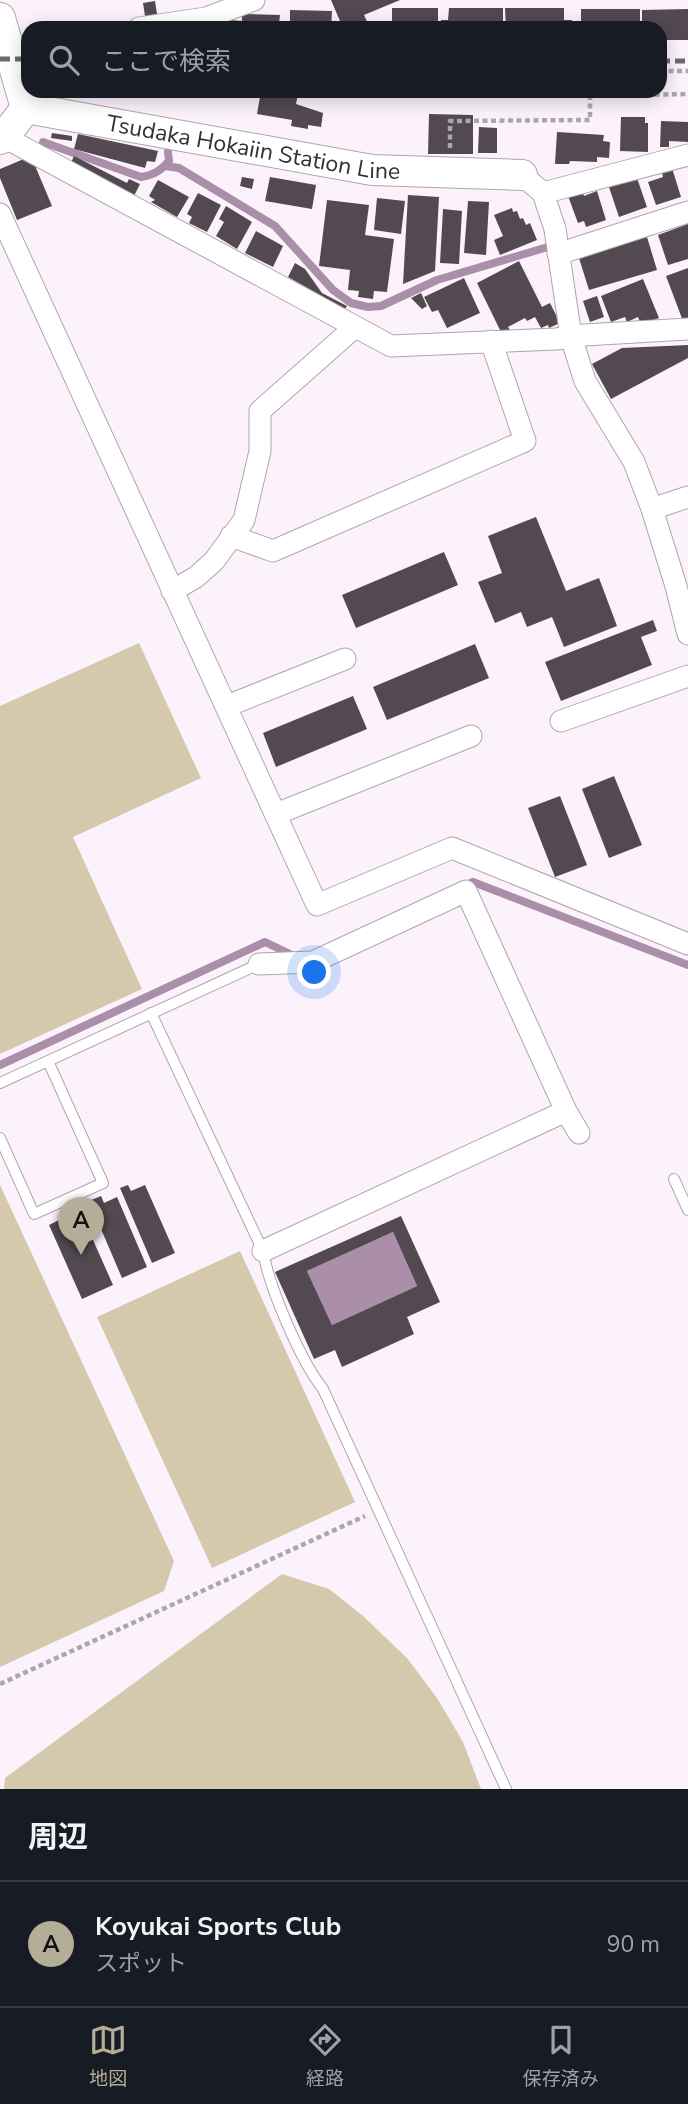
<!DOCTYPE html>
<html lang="ja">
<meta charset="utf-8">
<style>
body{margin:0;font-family:"Nunito Sans","Noto Sans JP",sans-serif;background:#20242c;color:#f1f3f6}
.you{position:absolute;left:315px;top:973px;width:24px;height:24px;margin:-18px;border:5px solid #fff;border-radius:50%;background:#1a73e8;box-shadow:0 0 0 10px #1a73e833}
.badge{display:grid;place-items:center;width:46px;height:46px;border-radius:50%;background:#b4ad98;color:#111;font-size:23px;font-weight:700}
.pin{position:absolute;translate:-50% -58px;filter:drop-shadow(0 2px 4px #0008)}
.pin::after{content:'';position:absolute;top:37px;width:24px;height:21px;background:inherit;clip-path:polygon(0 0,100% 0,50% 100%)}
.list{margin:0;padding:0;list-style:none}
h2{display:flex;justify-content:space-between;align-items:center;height:91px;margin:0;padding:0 28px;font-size:30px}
h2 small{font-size:23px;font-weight:400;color:#9ea1a6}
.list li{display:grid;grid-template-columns:46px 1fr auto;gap:21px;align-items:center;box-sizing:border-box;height:126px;padding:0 28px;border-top:2px solid #363941}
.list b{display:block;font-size:26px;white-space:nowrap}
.list p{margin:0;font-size:23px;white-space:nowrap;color:#9ea1a6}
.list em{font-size:23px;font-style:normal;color:#9ea1a6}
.icon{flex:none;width:38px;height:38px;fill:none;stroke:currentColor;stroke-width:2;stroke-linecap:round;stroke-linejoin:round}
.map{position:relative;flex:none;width:688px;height:1789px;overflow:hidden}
.search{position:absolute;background:#171b24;box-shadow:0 4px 18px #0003;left:21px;right:21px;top:21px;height:77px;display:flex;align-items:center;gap:18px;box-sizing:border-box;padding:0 24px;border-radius:21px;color:#9ea1a6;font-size:26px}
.sheet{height:217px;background:#171b24}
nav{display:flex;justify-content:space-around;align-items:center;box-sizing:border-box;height:98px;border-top:2px solid #363941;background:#171b24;font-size:19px;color:#9ea1a6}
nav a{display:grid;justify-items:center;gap:4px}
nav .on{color:#b4ad98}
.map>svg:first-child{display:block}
</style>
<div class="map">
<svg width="688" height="1789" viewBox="0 0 688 1789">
<rect width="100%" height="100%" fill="#fcf2fc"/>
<path fill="#d4c9ad" d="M139,643L201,778L73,837L142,989L0,1054V706Z
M0,1185L174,1561L164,1591L0,1667Z
M240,1251L355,1502L212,1568L97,1317Z
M282,1574L329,1589L363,1616L407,1658L437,1698L463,1742L481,1789H4L5,1778Z"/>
<path fill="#ab8ea9" d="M393,1232L417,1286L332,1325L307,1271Z"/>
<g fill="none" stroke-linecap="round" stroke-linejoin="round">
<path stroke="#ab8ea9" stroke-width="8" d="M43,142L141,177C153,175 161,171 169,161L168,152
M165,166L179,168L275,226L333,290L351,303L368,307L381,306L437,280L551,246
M462,887L473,882L688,965
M0,1065L265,942L292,955"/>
</g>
<path fill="#524951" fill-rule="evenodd" d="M331,0H400L364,15L370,28H343Z
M155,1L157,14L145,16L143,3Z
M392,8H438V28H381V21H392Z
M449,8H503V28H441V20H448Z
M505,8H564V20H572V28H506Z
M581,9H640V28H574V22H581Z
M688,9V40H660V28H642V10Z
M290,10L332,11L331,28H230V20L242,21V14L280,15L279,24H290Z
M261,91L298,94L296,104L323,113L321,127L308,125V129L291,126L292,120L257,114Z
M429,114L473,115V154H428Z
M621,117H645V123H648V152L620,151Z
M661,121L688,122V142L669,141V147H660Z
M479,127L497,128V153H478Z
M557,132L604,135L603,141L610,142L609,158L597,157V162L570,161L569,164H555Z
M52,133L72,136V141L51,138Z
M78,134L158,151L155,162L147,161L145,168L74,149Z
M31,156L52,206L17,220L0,178V169Z
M74,156L127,183L129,179L140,184L133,198L70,165Z
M672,168L681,197L656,205L648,182L663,177L662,172Z
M242,177L254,179L252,189L240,186Z
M270,177L316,185L312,209L265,201Z
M637,178L647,207L619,217L609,187Z
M158,180L189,197L177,217L151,202L155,200L149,196Z
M582,191L584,196L597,191L606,220L586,227L584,221L578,223L568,196Z
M198,193L221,205L207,232L189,223L192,217L187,214Z
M408,195L439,197L435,271L403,284Z
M377,198L405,201L401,234L374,230Z
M327,200L369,205L365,235L394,239L387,292L374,291L373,299L358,297L359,291L348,290L350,270L319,266Z
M468,201L489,202L486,255L464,253Z
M226,206L252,222L237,249L216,236L224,222L219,219Z
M512,208L513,212L517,211L520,219L523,218L526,225L530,223L537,240L500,255L494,240L503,236L494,215Z
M443,209L462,211L459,264L440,263Z
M688,224V259L668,265L658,235Z
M256,231L283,246L273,267L245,253Z
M647,237L657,270L589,290L579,258Z
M519,261L542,307L550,303L560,323L549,328L548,325L541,328L535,317L527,321L525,318L508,327L510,330H500L477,283Z
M295,263L305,269L322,293L347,306L345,309L288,277Z
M688,268V319L683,321L666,276Z
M464,278L480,313L447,328L438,310L432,312L424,297Z
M643,279L659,318L641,325L638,317L627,322L625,317L611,322L601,296Z
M421,293L427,306L422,309L411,298Z
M597,296L604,317L590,322L583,301Z
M688,345V358L611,399L592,364L622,348Z
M536,517L566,591L599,578L617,626L564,647L552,617L527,627L521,612L495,623L478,582L502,573L488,536Z
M444,552L458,585L356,628L342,595Z
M653,620L657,631L641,637L652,665L561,701L545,662Z
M475,644L489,678L387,720L373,687Z
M353,696L367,729L276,767L263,733Z
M614,776L642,845L609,858L582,789Z
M560,796L587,865L555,877L528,808Z
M128,1185L131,1191L145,1185L175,1253L152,1263L120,1188Z
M101,1196L104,1203L117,1197L147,1267L122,1278L89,1201Z
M82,1215L113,1285L82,1299L49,1225L67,1216L69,1221Z
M401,1216L440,1302L407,1317L414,1334L342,1367L335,1350L314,1359L275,1272ZM393,1232L417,1286L332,1325L307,1271Z"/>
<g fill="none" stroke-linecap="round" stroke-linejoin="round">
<g stroke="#afa5ae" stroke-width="12">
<path id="lane" d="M151,1013L263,1251C269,1287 300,1360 323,1389L506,1789
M0,1083L259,964
M0,1138L34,1214L103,1183L48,1061
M674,1179L688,1210"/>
</g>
<g stroke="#afa5ae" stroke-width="23">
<path id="street" d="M139,28L206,18L254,0
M4,137L391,346L556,339L584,335L688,329
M522,175L543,193L555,229L571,337L585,381L634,462L652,509L676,586L688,634
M543,193L688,155
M0,214L317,905L452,848L688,944
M558,254L688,212
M652,509L688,497
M231,536L273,551L525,441L491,341
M172,591L196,577L214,561L244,520L260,451V411L355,327
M227,706L345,659
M561,721L688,676
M276,814L471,736
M259,964L313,962L466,891L566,1111L579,1133
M263,1251L566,1111"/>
</g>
<g stroke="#afa5ae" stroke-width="32">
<g id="secondary">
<path d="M0,18L26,108"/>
<path id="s1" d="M26,108L372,170L522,175"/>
<path d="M0,139L4,137L26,108"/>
</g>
</g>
<path stroke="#ada5ad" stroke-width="4.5" stroke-dasharray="5 3.5" stroke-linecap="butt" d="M660,71H688
M641,91L642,95L688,94
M450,148V121L590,120V91
M0,1684L365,1516"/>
<use href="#lane" stroke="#fff" stroke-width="10"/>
<use href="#street" stroke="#fff" stroke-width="21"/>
<use href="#secondary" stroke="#fff" stroke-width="30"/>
<path stroke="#6e696e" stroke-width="5" stroke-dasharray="10 5" stroke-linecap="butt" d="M0,59H28
M660,61H688"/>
</g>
<g text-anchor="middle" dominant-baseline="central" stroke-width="7" stroke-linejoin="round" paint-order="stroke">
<g font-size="23" fill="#343034" stroke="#fff">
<text stroke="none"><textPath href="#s1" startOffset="231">Tsudaka Hokaiin Station Line</textPath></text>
</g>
</g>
</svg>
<div class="you"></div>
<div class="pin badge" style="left:81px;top:1255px">A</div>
<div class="search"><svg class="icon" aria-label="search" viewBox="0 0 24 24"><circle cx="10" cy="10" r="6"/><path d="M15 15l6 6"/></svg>ここで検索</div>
</div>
<section class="sheet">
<h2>周辺<small></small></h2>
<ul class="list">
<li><span class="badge">A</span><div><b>Koyukai Sports Club</b><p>スポット</p></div><em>90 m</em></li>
</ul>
</section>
<nav>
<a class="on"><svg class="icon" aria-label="map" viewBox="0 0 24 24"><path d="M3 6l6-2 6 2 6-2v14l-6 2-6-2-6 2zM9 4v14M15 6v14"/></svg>地図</a>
<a><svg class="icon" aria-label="directions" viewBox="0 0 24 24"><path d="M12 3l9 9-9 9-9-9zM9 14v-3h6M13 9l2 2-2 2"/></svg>経路</a>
<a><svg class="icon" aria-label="saved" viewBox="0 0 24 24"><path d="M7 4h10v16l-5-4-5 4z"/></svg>保存済み</a>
</nav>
